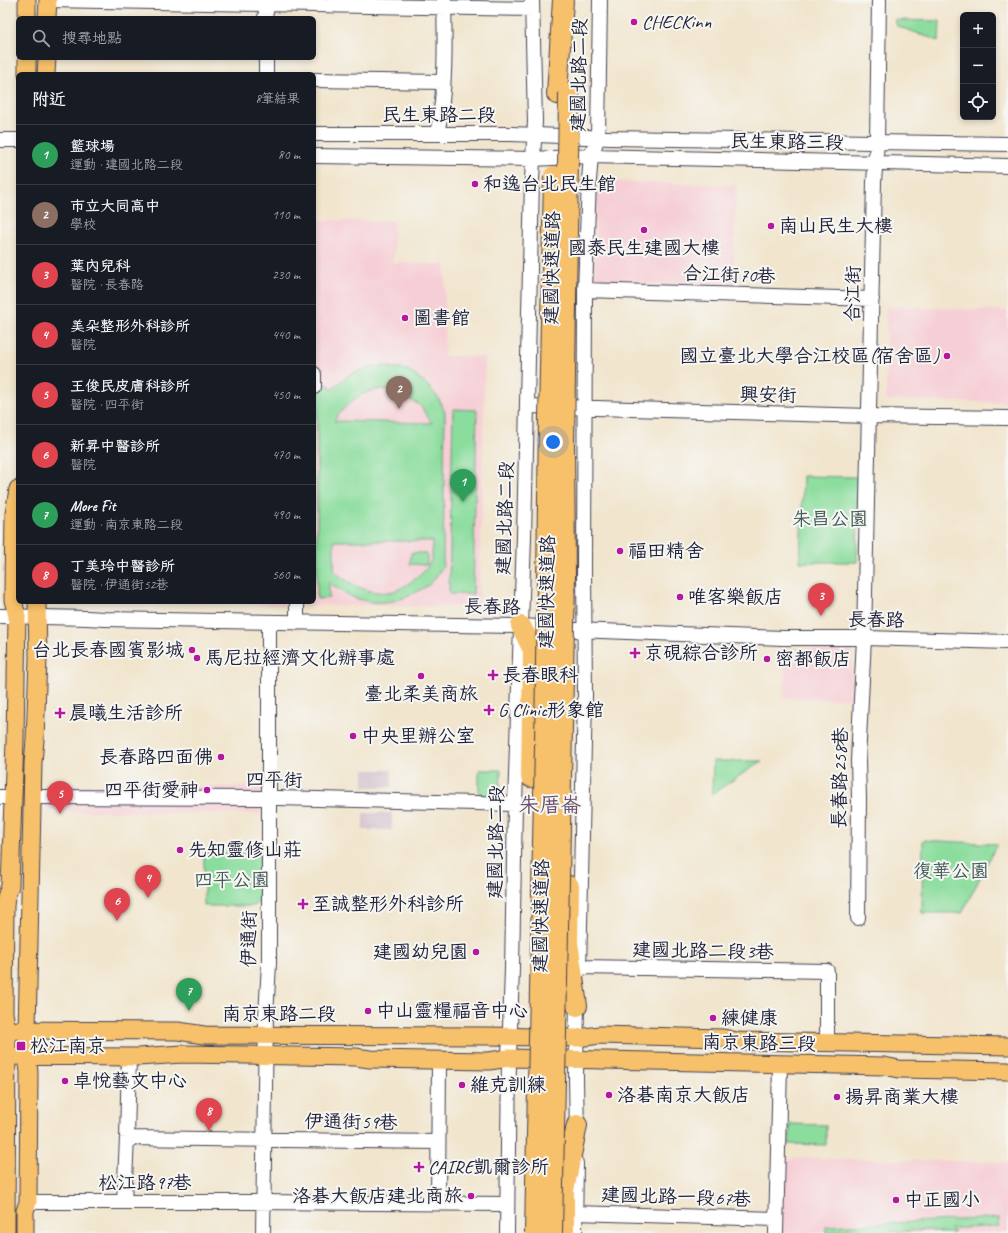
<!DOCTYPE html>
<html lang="zh-TW">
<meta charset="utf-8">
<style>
body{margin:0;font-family:Caveat,"LXGW WenKai TC",sans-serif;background:#20242c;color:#f1f3f6}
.controls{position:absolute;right:12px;top:12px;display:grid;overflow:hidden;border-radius:6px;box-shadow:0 2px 6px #0003}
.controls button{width:36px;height:36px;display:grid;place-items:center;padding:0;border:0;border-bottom:1px solid #363941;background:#171b24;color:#f1f3f6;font:20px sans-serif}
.you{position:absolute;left:553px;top:442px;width:14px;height:14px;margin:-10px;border:3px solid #fff;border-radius:50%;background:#1a73e8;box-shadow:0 0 0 6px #1a73e833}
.badge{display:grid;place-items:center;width:26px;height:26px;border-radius:50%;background:#d690ce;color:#fff;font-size:13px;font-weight:700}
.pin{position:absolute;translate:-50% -33px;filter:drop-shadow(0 1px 2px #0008)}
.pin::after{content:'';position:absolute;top:21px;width:14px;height:12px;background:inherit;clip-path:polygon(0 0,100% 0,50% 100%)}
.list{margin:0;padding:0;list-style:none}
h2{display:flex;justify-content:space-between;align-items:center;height:52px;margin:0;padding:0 16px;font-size:17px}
h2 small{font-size:13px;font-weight:400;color:#9ea1a6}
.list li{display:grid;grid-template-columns:26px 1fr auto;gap:12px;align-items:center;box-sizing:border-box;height:60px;padding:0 16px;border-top:1px solid #363941}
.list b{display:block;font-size:15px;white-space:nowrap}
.list p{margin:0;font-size:13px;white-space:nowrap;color:#9ea1a6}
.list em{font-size:13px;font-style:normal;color:#9ea1a6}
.icon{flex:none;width:22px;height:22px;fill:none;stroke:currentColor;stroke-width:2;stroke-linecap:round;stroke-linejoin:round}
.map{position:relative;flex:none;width:1008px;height:1233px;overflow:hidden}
.search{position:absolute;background:#171b24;box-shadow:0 2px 6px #0003;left:16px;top:16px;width:300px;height:44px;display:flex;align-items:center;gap:10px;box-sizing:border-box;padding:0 14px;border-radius:6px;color:#9ea1a6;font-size:15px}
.panel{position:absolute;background:#171b24;box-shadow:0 2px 6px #0003;left:16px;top:72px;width:300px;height:532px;border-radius:6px}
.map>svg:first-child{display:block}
</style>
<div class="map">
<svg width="1008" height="1233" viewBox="0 0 1008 1233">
<rect width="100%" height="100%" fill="#f6f6f2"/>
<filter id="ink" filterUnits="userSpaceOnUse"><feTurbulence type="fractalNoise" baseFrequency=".025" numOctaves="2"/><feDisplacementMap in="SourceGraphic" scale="8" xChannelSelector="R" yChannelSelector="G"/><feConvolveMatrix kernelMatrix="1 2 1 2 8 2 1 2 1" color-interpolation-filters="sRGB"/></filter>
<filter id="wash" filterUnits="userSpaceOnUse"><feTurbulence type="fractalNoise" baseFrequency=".012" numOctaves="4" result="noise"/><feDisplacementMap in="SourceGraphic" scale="16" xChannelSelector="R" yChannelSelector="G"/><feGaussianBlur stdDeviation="0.9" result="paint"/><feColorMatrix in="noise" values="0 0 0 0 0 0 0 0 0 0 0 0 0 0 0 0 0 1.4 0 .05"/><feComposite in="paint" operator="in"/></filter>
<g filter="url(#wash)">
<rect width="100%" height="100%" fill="#f1e5cd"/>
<path fill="#f6cfd6" d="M596,181L736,185L733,286L594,282Z
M314,220L394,221L393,263L445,264V317L444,356L485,357L479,607L282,605L163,602H314Z
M886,306L1008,311V403L886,400Z
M785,648L852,649L851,699L784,698Z
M47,784L262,787V814L46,811Z
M793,1158L1008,1162V1233H783L784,1166Z"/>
<path fill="#d1bdc9" d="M364,770H392V787H364Z
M363,813H392V830H363Z"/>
<path fill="#8bdd9d" stroke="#56806c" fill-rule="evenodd" d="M895,20L940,21L939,41L897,26Z
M383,366L408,370L425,383L437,396L445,412L443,566C439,571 436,578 431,583C428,586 423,588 420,590C389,609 356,606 329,582V598L317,599V385H330L331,390C350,373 357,368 383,366ZM384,389L403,396L420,405L432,423L334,421C342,409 354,397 368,392C373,390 379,390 384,389ZM334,541H432C432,547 433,555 431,560C429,567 421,575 415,579C409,583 404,587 397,590C376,598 349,585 334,571Z
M453,409L477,410L473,594H449Z
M803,476L858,477L857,562H800Z
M411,553H427V565L410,564Z
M713,761H762L712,794Z
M479,770H501L500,796H479Z
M923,840L997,844L962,913H922Z
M204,853H260L259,900L254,906H204Z
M790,1124L826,1125V1145L789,1144Z
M999,1218V1226L950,1229L955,1233H939L930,1230L870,1233H826V1226Z"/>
</g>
<g filter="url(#ink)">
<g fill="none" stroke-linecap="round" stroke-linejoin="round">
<g stroke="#413f51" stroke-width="16">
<path id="minor" d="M48,0L532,9
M265,18L268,0
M266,58V74
M314,80L443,82
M314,134H512L610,138L1008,144
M437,134C446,93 445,42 444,0
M0,140H18
M314,156L533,159L591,156L1008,166
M585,290L872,299
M314,374V387
M528,406L869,416L1008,418
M0,616L87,618L104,619L521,626L555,628
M297,623V602
M576,630L783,638H864L1008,642
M0,797H13
M33,797L278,798L515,804
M858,918L859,798L858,761L864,638L874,182L877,142L879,0
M579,967L827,971V1043
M579,971L585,696L584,569L585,290L589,180L591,156L598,137L600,0
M577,1135L576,1078L577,997
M127,1138L438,1142
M28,1202H254L507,1204
M124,1202L127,1138L129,1057
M438,1203L439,1061
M575,1213L776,1219
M263,1233L266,1016L269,964V622
M507,1233L509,1058L512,969L515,804L524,537L532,180L535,121L532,0
M575,1233L576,1163
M776,1233L780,1065"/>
</g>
<g stroke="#413f51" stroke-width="19">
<path id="major" d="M27,0V18
M47,18L48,0
M27,58V74
M46,74L47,58
M0,1030L178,1031L204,1035L489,1036L577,1038L600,1035L723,1038L737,1041L1008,1046
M0,1056L138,1057L182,1054L356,1057L370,1059L489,1061L509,1058L884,1066L899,1069L1008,1071
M6,1233L7,1030L4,1013L5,906L6,897L10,886L15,741L17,616L13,600V589L14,514L18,489
M25,1233V1211L28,1202L29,1072L27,1056V1030L33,763L35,740L38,658L37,602"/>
</g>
<g stroke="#413f51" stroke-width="22">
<path id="highway" d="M557,94L563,0
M521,626L533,650L531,777
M569,886L568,943L577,1006
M564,1233V1190L577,1125"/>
</g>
<use href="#minor" stroke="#fff" stroke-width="14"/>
<use href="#major" stroke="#f7c06b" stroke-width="17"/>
<use href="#highway" stroke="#f7c06b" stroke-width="20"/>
<g stroke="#413f51" stroke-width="22" stroke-linecap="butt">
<path id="highway-bridge" d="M535,1233L545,746L549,417L554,176
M552,1233L565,575L564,444L569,93"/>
</g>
<use href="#highway-bridge" stroke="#f7c06b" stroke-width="20"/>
</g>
</g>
<g fill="#b5179e" stroke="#f6f6f2" stroke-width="1.5">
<circle cx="634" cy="22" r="4"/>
<circle cx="475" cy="184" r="4"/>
<circle cx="771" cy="226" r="4"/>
<circle cx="644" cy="230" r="4"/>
<circle cx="405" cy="318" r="4"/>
<circle cx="947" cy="356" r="4"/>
<circle cx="620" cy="551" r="4"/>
<circle cx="680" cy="597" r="4"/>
<circle cx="192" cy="650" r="4"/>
<path d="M633 647h4v4h4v4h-4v4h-4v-4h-4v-4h4z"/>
<circle cx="197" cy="658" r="4"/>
<circle cx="767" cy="659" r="4"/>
<path d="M491 669h4v4h4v4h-4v4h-4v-4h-4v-4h4z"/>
<circle cx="421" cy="676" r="4"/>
<path d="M487 704h4v4h4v4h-4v4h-4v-4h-4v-4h4z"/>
<path d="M58 707h4v4h4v4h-4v4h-4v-4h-4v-4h4z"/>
<circle cx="353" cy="736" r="4"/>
<circle cx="221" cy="757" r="4"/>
<circle cx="207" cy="790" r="4"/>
<circle cx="180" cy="850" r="4"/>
<path d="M301 898h4v4h4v4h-4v4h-4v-4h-4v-4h4z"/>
<circle cx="476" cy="952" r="4"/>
<circle cx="368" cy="1011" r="4"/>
<circle cx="713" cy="1018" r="4"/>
<rect x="16" y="1041" width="10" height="10" rx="2"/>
<circle cx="65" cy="1081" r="4"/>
<circle cx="462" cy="1085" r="4"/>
<circle cx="609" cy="1095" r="4"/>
<circle cx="837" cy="1097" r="4"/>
<path d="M417 1161h4v4h4v4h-4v4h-4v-4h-4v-4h4z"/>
<circle cx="471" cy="1196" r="4"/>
<circle cx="896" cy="1200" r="4"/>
</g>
<g text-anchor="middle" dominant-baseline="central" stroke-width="4" stroke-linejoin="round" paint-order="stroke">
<g font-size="19" fill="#22223b" stroke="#f6f6f2" text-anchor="start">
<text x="642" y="22">CHECKinn</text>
<text x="483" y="184">和逸台北民生館</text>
<text x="779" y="226">南山民生大樓</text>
<text x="644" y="248" text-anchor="middle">國泰民生建國大樓</text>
<text x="413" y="318">圖書館</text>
<text x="939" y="356" text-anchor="end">國立臺北大學合江校區(宿舍區)</text>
<text x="628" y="551">福田精舍</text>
<text x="688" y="597">唯客樂飯店</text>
<text x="184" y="650" text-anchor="end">台北長春國賓影城</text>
<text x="644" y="653">京硯綜合診所</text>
<text x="205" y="658">馬尼拉經濟文化辦事處</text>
<text x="775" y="659">密都飯店</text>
<text x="502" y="675">長春眼科</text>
<text x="421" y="694" text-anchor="middle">臺北柔美商旅</text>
<text x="498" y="710">G Clinic形象館</text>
<text x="69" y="713">晨曦生活診所</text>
<text x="361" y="736">中央里辦公室</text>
<text x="213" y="757" text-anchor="end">長春路四面佛</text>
<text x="199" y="790" text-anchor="end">四平街愛神</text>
<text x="188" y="850">先知靈修山莊</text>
<text x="312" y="904">至誠整形外科診所</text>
<text x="468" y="952" text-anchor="end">建國幼兒園</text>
<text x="376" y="1011">中山靈糧福音中心</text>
<text x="721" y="1018">練健康</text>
<text x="30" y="1046">松江南京</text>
<text x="73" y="1081">卓悅藝文中心</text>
<text x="470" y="1085">維克訓練</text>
<text x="617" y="1095">洛碁南京大飯店</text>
<text x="845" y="1097">揚昇商業大樓</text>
<text x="428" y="1167">CAIRE凱爾診所</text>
<text x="463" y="1196" text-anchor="end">洛碁大飯店建北商旅</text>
<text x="904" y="1200">中正國小</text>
</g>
<g font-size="19" fill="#22223b" stroke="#f6f6f2">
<text transform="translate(579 75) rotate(-89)">建國北路二段</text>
<text x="439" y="115">民生東路二段</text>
<text transform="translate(787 142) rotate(1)">民生東路三段</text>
<text transform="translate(552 268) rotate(-89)">建國快速道路</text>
<text transform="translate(729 275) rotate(2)">合江街70巷</text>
<text transform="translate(853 294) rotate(-89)">合江街</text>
<text transform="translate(768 395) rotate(1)">興安街</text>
<text transform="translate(505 518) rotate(-88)">建國北路二段</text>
<text transform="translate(547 592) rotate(-89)">建國快速道路</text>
<text transform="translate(492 607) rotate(1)">長春路</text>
<text transform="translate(876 620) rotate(1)">長春路</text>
<text transform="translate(840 778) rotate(-89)">長春路258巷</text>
<text transform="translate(274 780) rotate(1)">四平街</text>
<text transform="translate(496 842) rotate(-89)">建國北路二段</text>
<text transform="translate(541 916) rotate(-89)">建國快速道路</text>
<text transform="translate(249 939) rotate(-89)">伊通街</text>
<text transform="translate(703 951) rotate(1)">建國北路二段3巷</text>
<text x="279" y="1014">南京東路二段</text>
<text transform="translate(759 1043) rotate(1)">南京東路三段</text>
<text transform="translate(351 1122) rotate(1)">伊通街59巷</text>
<text x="145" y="1183">松江路97巷</text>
<text transform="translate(676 1197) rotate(2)">建國北路一段67巷</text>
</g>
<g font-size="19" fill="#425a58" stroke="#f6f6f2">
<text x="830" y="519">朱昌公園</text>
<text x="951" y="871">復華公園</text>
<text x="232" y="880">四平公園</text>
</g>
<g font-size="21" fill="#6a4f6e" stroke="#f6f6f2">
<text x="550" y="805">朱厝崙</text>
</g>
</g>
</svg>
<div class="controls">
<button>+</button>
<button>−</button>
<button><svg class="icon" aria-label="locate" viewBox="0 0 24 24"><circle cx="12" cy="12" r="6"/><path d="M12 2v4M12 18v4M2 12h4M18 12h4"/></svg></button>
</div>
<div class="you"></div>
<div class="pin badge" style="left:463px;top:502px;background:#2e9e5b">1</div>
<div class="pin badge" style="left:399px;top:409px;background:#8d6e63">2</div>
<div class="pin badge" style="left:821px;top:616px;background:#e0444e">3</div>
<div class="pin badge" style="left:148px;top:898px;background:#e0444e">4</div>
<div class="pin badge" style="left:60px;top:814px;background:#e0444e">5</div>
<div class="pin badge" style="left:117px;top:921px;background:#e0444e">6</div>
<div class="pin badge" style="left:189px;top:1011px;background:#2e9e5b">7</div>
<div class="pin badge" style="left:209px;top:1131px;background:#e0444e">8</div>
<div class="search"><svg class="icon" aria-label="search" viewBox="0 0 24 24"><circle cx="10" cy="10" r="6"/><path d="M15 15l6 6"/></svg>搜尋地點</div>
<section class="panel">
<h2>附近<small>8筆結果</small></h2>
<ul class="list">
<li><span class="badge" style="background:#2e9e5b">1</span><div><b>籃球場</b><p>運動 · 建國北路二段</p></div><em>80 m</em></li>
<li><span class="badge" style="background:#8d6e63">2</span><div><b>市立大同高中</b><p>學校</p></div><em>110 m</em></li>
<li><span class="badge" style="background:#e0444e">3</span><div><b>葉內兒科</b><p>醫院 · 長春路</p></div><em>230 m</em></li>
<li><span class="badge" style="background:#e0444e">4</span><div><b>美朵整形外科診所</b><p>醫院</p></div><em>440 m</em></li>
<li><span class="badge" style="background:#e0444e">5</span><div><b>王俊民皮膚科診所</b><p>醫院 · 四平街</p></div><em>450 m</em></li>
<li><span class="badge" style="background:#e0444e">6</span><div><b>新昇中醫診所</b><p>醫院</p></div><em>470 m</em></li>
<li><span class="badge" style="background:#2e9e5b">7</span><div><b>More Fit</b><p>運動 · 南京東路二段</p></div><em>490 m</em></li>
<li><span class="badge" style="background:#e0444e">8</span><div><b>丁美玲中醫診所</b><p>醫院 · 伊通街52巷</p></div><em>560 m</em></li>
</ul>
</section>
</div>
